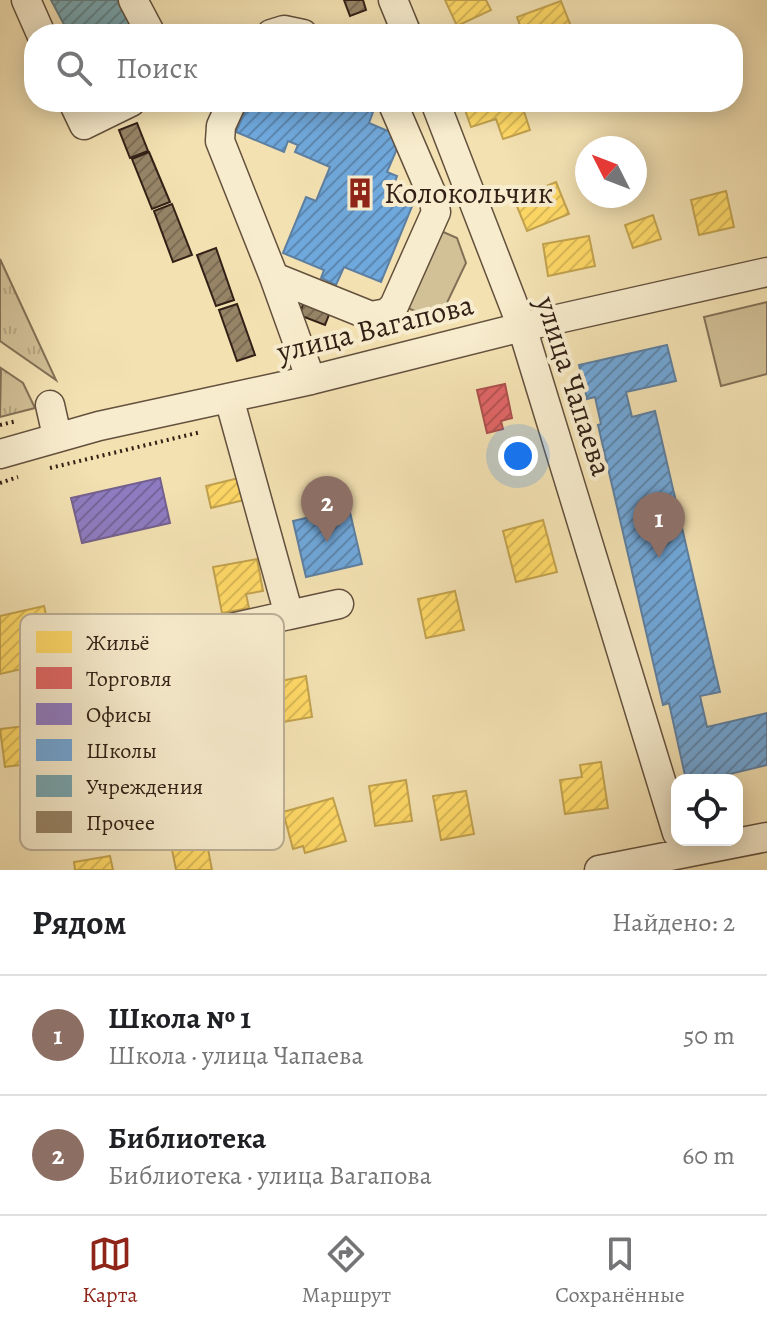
<!DOCTYPE html>
<html lang="ru">
<meta charset="utf-8">
<style>
body{margin:0;font-family:Alegreya,serif;background:#f2f2f2;color:#202124}
.controls{position:absolute;right:24px;bottom:24px;display:grid;overflow:hidden;border-radius:16px;box-shadow:0 4px 20px #0003}
.controls button{width:72px;height:72px;display:grid;place-items:center;padding:0;border:0;border-bottom:2px solid #e0e0e0;background:#fff;color:#202124;font:40px sans-serif}
.compass{position:absolute;left:575px;top:136px;width:72px;height:72px;border-radius:50%;background:#fff;box-shadow:0 4px 20px #0003;rotate:312deg}
.you{position:absolute;left:518px;top:456px;width:28px;height:28px;margin:-20px;border:6px solid #fff;border-radius:50%;background:#1a73e8;box-shadow:0 0 0 12px #1a73e833}
.badge{display:grid;place-items:center;width:52px;height:52px;border-radius:50%;background:#8f2418;color:#fff;font-size:26px;font-weight:700}
.pin{position:absolute;translate:-50% -66px;filter:drop-shadow(0 2px 4px #0008)}
.pin::after{content:'';position:absolute;top:42px;width:28px;height:24px;background:inherit;clip-path:polygon(0 0,100% 0,50% 100%)}
.list{margin:0;padding:0;list-style:none}
h2{display:flex;justify-content:space-between;align-items:center;height:104px;margin:0;padding:0 32px;font-size:34px}
h2 small{font-size:26px;font-weight:400;color:#757577}
.list li{display:grid;grid-template-columns:52px 1fr auto;gap:24px;align-items:center;box-sizing:border-box;height:120px;padding:0 32px;border-top:2px solid #e0e0e0}
.list b{display:block;font-size:30px;white-space:nowrap}
.list p{margin:0;font-size:26px;white-space:nowrap;color:#757577}
.list em{font-size:26px;font-style:normal;color:#757577}
.icon{flex:none;width:44px;height:44px;fill:none;stroke:currentColor;stroke-width:2;stroke-linecap:round;stroke-linejoin:round}
.map{position:relative;flex:none;width:767px;height:870px;overflow:hidden}
.search{position:absolute;background:#fff;box-shadow:0 4px 20px #0003;left:24px;right:24px;top:24px;height:88px;display:flex;align-items:center;gap:20px;box-sizing:border-box;padding:0 28px;border-radius:32px;color:#757577;font-size:30px}
.sheet{height:344px;background:#fff}
nav{display:flex;justify-content:space-around;align-items:center;box-sizing:border-box;height:112px;border-top:2px solid #e0e0e0;background:#fff;font-size:22px;color:#757577}
nav a{display:grid;justify-items:center;gap:4px}
nav .on{color:#8f2418}
.map>svg:first-child{display:block}
</style>
<div class="map">
<svg width="767" height="870" viewBox="0 0 767 870">
<defs>
<pattern id="grass-tufts" width="24" height="20" patternUnits="userSpaceOnUse" patternTransform="scale(2)"><rect width="24" height="20" fill="#d2c097"/><path d="M3 7l-1-3M5 7V3M7 7l1-3M15 17l-1-3M17 17v-4M19 17l1-3" fill="none" stroke="#b5a581"/></pattern>
<pattern id="homes-hatch" width="6" height="6" patternUnits="userSpaceOnUse" patternTransform="scale(2)"><rect width="6" height="6" fill="#ffd966"/><path d="M-1 1l2-2M0 6l6-6M5 7l2-2" fill="none" stroke="#dbba58"/></pattern>
<pattern id="shops-hatch" width="6" height="6" patternUnits="userSpaceOnUse" patternTransform="scale(2)"><rect width="6" height="6" fill="#e06666"/><path d="M-1 1l2-2M0 6l6-6M5 7l2-2" fill="none" stroke="#b65453"/></pattern>
<pattern id="offices-hatch" width="6" height="6" patternUnits="userSpaceOnUse" patternTransform="scale(2)"><rect width="6" height="6" fill="#8e7cc3"/><path d="M-1 1l2-2M0 6l6-6M5 7l2-2" fill="none" stroke="#75659d"/></pattern>
<pattern id="schools-hatch" width="6" height="6" patternUnits="userSpaceOnUse" patternTransform="scale(2)"><rect width="6" height="6" fill="#6fa8dc"/><path d="M-1 1l2-2M0 6l6-6M5 7l2-2" fill="none" stroke="#5c88b1"/></pattern>
<pattern id="public-hatch" width="6" height="6" patternUnits="userSpaceOnUse" patternTransform="scale(2)"><rect width="6" height="6" fill="#76a5af"/><path d="M-1 1l2-2M0 6l6-6M5 7l2-2" fill="none" stroke="#61868d"/></pattern>
<pattern id="building-hatch" width="6" height="6" patternUnits="userSpaceOnUse" patternTransform="scale(2)"><rect width="6" height="6" fill="#978467"/><path d="M-1 1l2-2M0 6l6-6M5 7l2-2" fill="none" stroke="#7c6c54"/></pattern>
</defs>
<rect width="100%" height="100%" fill="#f3e1b2"/>
<filter id="stains"><feTurbulence type="fractalNoise" baseFrequency=".0025" numOctaves="4"/><feColorMatrix values="0 0 0 0 .2 0 0 0 0 .09 0 0 0 0 .02 0 0 0 .5 -.17"/></filter>
<radialGradient id="worn" r=".72"><stop offset=".6" stop-color="#630" stop-opacity="0"/><stop offset="1" stop-color="#630" stop-opacity=".3"/></radialGradient>
<path fill="url(#grass-tufts)" stroke="#827056" stroke-width="2" d="M0,259L56,380L0,341Z
M1,368L23,383L35,408L0,417Z"/>
<path fill="#d2c097" stroke="#827056" stroke-width="2" d="M441,231L457,238L466,263L445,307L421,314L408,308Z
M767,302V374L721,386L704,317Z"/>
<path fill="url(#homes-hatch)" stroke="#c2a24e" stroke-width="2" d="M445,0H486L491,10L457,26Z
M561,1L574,34H523L517,17Z
M478,102H521L530,130L503,139L496,119L471,127L464,107Z
M556,182L569,214L527,231L514,199Z
M726,191L734,227L699,235L691,200Z
M653,215L661,239L633,248L625,225Z
M589,236L595,266L548,276L543,244Z
M243,477L248,499L211,508L206,486Z
M543,520L557,572L516,582L503,531Z
M257,559L263,591L246,594L249,608L222,613L213,567Z
M455,591L464,630L426,638L418,599Z
M44,606L56,661L0,674V616Z
M306,676L312,717L277,723L270,683Z
M33,725L37,763L5,767L0,729Z
M601,762L608,808L565,814L560,780L582,777L580,765Z
M406,780L412,821L375,826L369,786Z
M466,791L474,834L441,840L433,796Z
M333,798L346,841L305,853L303,846L293,849L283,812Z
M205,833L212,870H176L170,839Z
M110,856L113,870H75L74,862Z"/>
<path fill="url(#shops-hatch)" stroke="#ac514e" stroke-width="2" d="M505,384L512,418L501,421L503,429L487,433L477,390Z"/>
<path fill="url(#offices-hatch)" stroke="#73608f" stroke-width="2" d="M160,478L170,523L82,543L71,498Z"/>
<path fill="url(#schools-hatch)" stroke="#5d7fa1" stroke-width="2" d="M249,102H362L360,107L373,112L369,123L402,137L387,172L397,176L392,190L415,199L381,282L344,267L336,285L321,278L324,270L283,253L306,197L316,201L330,167L295,152L298,145L288,141L284,152L236,132Z
M667,345L676,381L626,392L632,417L655,411L720,692L700,696L707,727L767,713V765L705,780H686L669,703L663,705L598,425L601,424L595,397L587,399L579,365Z
M349,508L362,564L306,577L293,521Z"/>
<path fill="url(#public-hatch)" stroke="#627d81" stroke-width="2" d="M51,0H119L136,34H69Z"/>
<path fill="url(#building-hatch)" stroke="#332016" stroke-width="2" d="M344,0H363L366,10L350,16Z
M137,123L148,151L130,158L119,130Z
M149,152L170,202L152,209L132,159Z
M172,204L192,255L173,262L154,211Z
M216,248L234,300L216,306L197,255Z
M304,302L330,312L325,325L299,315Z
M237,304L255,355L237,361L219,310Z"/>
<g fill="none" stroke-linecap="round" stroke-linejoin="round">
<g stroke="#63503d" stroke-width="31">
<path id="minor" d="M26,0L41,34
M133,0L151,34
M393,0L407,34
M271,34L284,30L303,34
M73,102L84,125L131,102
M232,102L221,126L220,141L274,277L311,380
M435,102L522,327L677,833
M274,277L371,316L387,313L394,306L436,212L433,197L392,102
M50,405L57,436
M0,454L99,426L311,380L522,327L767,272
M289,615L339,604
M112,655L289,615L229,398
M599,870L767,837"/>
</g>
<path stroke="#332016" stroke-width="4" stroke-dasharray="2 4" stroke-linecap="butt" d="M0,425L17,421
M50,468L201,432
M0,483L18,477"/>
<use href="#minor" stroke="#f7eccd" stroke-width="28"/>
</g>
<defs>
<g id="building-bare" transform="scale(2.4)"><path d="M-4-6H4V6H1V3H-1V6H-4ZM-2.5-4.3h1.7v1.8h-1.7ZM.8-4.3h1.7v1.8H.8ZM-2.5-1h1.7V.8h-1.7ZM.8-1h1.7V.8H.8Z" fill="#8f2418" stroke="#f7eccd" stroke-width="2.5" paint-order="stroke"/></g>
</defs>
<g fill-rule="evenodd">
<use href="#building-bare" x="360" y="193"/>
</g>
<g text-anchor="middle" dominant-baseline="central" stroke-width="8" stroke-linejoin="round" paint-order="stroke">
<g font-size="30" fill="#332016" stroke="#f7eccd" text-anchor="start">
<text x="384" y="193">Колокольчик</text>
</g>
<g font-size="30" fill="#332016" stroke="#f7eccd">
<text transform="translate(375 328) rotate(-14)">улица Вагапова</text>
<text transform="translate(574 386) rotate(72)">улица Чапаева</text>
</g>
</g>
<rect x="20" y="614" width="264" height="236" rx="12" fill="#f7eccd" stroke="#bcaf96" stroke-width="2"/>
<rect x="36" y="631" width="36" height="22" fill="#ffd966"/>
<rect x="36" y="667" width="36" height="22" fill="#e06666"/>
<rect x="36" y="703" width="36" height="22" fill="#8e7cc3"/>
<rect x="36" y="739" width="36" height="22" fill="#6fa8dc"/>
<rect x="36" y="775" width="36" height="22" fill="#76a5af"/>
<rect x="36" y="811" width="36" height="22" fill="#978467"/>
<g font-size="22" fill="#332016">
<text x="86" y="650">Жильё</text>
<text x="86" y="686">Торговля</text>
<text x="86" y="722">Офисы</text>
<text x="86" y="758">Школы</text>
<text x="86" y="794">Учреждения</text>
<text x="86" y="830">Прочее</text>
</g>
<rect width="100%" height="100%" filter="url(#stains)"/>
<rect width="100%" height="100%" fill="url(#worn)"/>
</svg>
<div class="controls">
<button><svg class="icon" aria-label="locate" viewBox="0 0 24 24"><circle cx="12" cy="12" r="6"/><path d="M12 2v4M12 18v4M2 12h4M18 12h4"/></svg></button>
</div>
<svg class="compass" viewBox="-18 -18 36 36"><path d="M0-13l5 13h-10z" fill="#e53935"/><path d="M0 13l5-13h-10z" fill="#757577"/></svg>
<div class="you"></div>
<div class="pin badge" style="left:659px;top:558px;background:#8d6e63">1</div>
<div class="pin badge" style="left:327px;top:542px;background:#8d6e63">2</div>
<div class="search"><svg class="icon" aria-label="search" viewBox="0 0 24 24"><circle cx="10" cy="10" r="6"/><path d="M15 15l6 6"/></svg>Поиск</div>
</div>
<section class="sheet">
<h2>Рядом<small>Найдено: 2</small></h2>
<ul class="list">
<li><span class="badge" style="background:#8d6e63">1</span><div><b>Школа № 1</b><p>Школа · улица Чапаева</p></div><em>50 m</em></li>
<li><span class="badge" style="background:#8d6e63">2</span><div><b>Библиотека</b><p>Библиотека · улица Вагапова</p></div><em>60 m</em></li>
</ul>
</section>
<nav>
<a class="on"><svg class="icon" aria-label="map" viewBox="0 0 24 24"><path d="M3 6l6-2 6 2 6-2v14l-6 2-6-2-6 2zM9 4v14M15 6v14"/></svg>Карта</a>
<a><svg class="icon" aria-label="directions" viewBox="0 0 24 24"><path d="M12 3l9 9-9 9-9-9zM9 14v-3h6M13 9l2 2-2 2"/></svg>Маршрут</a>
<a><svg class="icon" aria-label="saved" viewBox="0 0 24 24"><path d="M7 4h10v16l-5-4-5 4z"/></svg>Сохранённые</a>
</nav>
